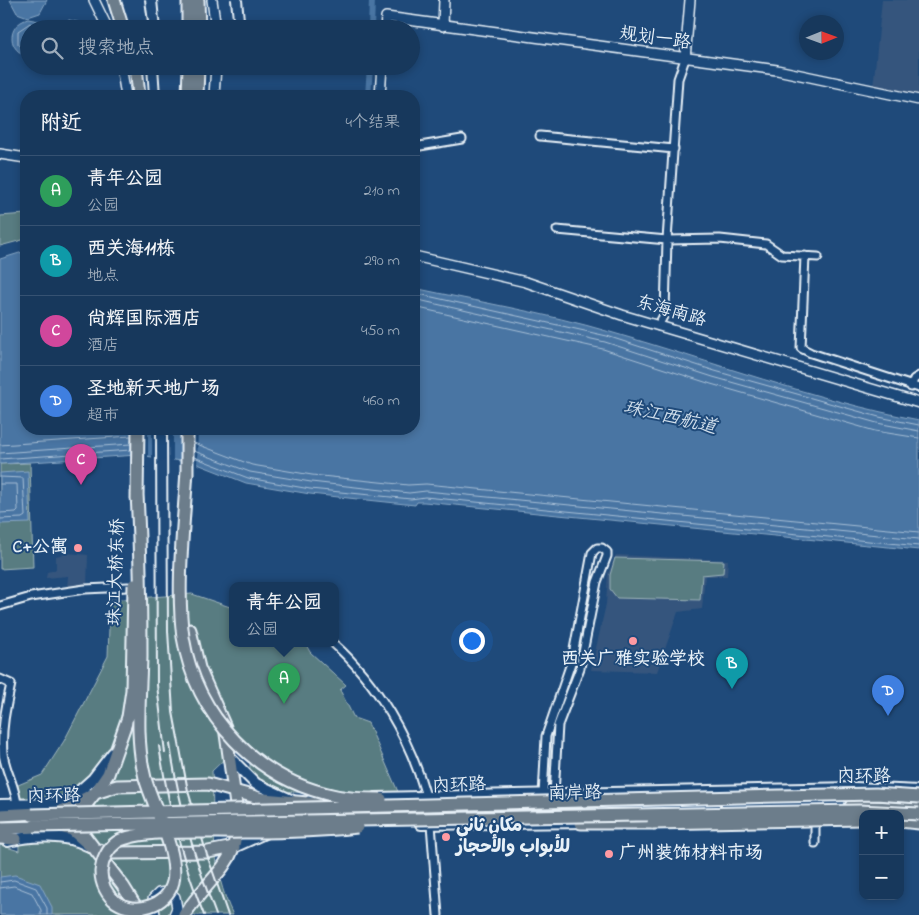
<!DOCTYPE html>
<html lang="zh">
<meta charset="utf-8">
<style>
body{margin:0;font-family:"Indie Flower","Playpen Sans Arabic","LXGW WenKai TC",sans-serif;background:#203f62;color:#f1f3f6}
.controls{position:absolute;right:15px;bottom:15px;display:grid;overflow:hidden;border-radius:10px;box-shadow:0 2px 8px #0003}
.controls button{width:45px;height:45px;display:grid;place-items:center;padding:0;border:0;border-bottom:1px solid #365272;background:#17385c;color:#f1f3f6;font:25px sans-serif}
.compass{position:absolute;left:799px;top:15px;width:45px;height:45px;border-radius:50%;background:#17385c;box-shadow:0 2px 8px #0003;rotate:89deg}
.you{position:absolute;left:471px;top:640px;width:18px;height:18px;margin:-12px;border:4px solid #fff;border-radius:50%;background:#1a73e8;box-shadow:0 0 0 8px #1a73e833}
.badge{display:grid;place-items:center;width:32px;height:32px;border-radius:50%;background:#ff9aa2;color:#fff;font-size:16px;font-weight:700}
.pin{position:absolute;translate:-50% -41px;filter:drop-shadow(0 1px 2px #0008)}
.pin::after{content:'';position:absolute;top:26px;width:18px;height:15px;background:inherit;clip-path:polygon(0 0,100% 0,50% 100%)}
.popup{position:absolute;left:229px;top:582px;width:110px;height:65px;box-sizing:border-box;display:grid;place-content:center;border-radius:10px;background:#17385c;filter:drop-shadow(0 1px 4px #0005);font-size:16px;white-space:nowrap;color:#9eacbb}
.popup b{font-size:19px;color:#f1f3f6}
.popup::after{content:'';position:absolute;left:50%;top:100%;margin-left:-10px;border:10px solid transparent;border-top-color:#17385c}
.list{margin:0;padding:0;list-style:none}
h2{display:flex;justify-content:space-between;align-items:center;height:65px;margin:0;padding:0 20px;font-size:21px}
h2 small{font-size:16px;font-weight:400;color:#9eacbb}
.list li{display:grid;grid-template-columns:32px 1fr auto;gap:15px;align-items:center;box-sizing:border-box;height:70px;padding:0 20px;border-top:1px solid #365272}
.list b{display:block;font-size:19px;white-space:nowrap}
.list p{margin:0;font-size:16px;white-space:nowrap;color:#9eacbb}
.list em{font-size:16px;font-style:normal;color:#9eacbb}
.icon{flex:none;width:28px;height:28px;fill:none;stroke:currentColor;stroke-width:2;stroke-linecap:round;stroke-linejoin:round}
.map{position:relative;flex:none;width:919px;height:915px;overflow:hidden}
.search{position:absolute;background:#17385c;box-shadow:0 2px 8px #0003;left:20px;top:20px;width:400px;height:55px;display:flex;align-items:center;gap:12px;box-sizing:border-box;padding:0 18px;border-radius:28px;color:#9eacbb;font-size:19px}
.panel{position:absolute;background:#17385c;box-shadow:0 2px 8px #0003;left:20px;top:90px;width:400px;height:345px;border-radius:20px}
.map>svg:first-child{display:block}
</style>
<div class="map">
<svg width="919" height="915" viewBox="0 0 919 915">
<rect width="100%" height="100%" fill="#1f4a7a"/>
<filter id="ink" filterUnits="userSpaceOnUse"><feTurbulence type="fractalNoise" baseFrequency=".02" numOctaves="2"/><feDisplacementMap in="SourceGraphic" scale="10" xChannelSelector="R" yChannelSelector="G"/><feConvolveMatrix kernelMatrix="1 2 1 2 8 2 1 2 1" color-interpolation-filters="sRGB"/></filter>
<g filter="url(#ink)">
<path fill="#34557d" d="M882,0H919V98L873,88Z
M68,553L88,555L87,587L67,589L68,576L46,578L47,572L56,570V556Z
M616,555L728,560L727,576H705L702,609L678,612L657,672L591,670L606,604L608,573Z"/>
<path fill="#597c81" stroke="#a0b6bc" d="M26,214V239L0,246V216Z
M30,463L33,567L0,569V464Z
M615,558L724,561L723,573L702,575L700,600L617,598L610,589V575Z
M192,594L233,608V643H305L310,652L346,685L340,690L354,718L368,723L399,794H370L328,788L332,796L285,791L250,775V763L236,748L212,771C214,822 210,868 233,915H0V845L19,851L18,785L42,775L64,741L108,656L110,600Z"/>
<path fill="#4875a3" stroke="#88a7c5" d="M10,0H47L40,13L28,17L17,13Z
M28,19L39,21L46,29H29V56C7,52 6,25 28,19Z
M69,20L81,23L87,29H56Z
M26,251V429H414V288C479,302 546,313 610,332C711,361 815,400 919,420V550L424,502H417L415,505L310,494L246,483L195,463L138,455L0,464V259Z
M28,471L30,523L0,524V473Z
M15,875L40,884L52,907V915H0V877Z"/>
<path fill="#1f4a7a" d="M132,429H148V458H132Z
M152,429H173V462L152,459Z
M181,429H198L197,466L180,463Z"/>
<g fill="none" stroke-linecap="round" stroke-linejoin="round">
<path stroke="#a8bfd6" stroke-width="1" d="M29,51L18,44V31L30,23L40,29
M414,293L607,336L715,371L879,417L919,425
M414,299L605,342L713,377L877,423L919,431
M414,307L603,349L711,384L875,431L919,438
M194,443L252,465L312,475L408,485L426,484L919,532
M0,445L131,436
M194,451L250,472L311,482L409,493L426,491L919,539
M0,453L131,444
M194,457L248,478L310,489L411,499L425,497L919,546
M0,459L131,450
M0,477L23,478L25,516L22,518L0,519
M0,484H17L18,510L16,512L0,513
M0,882L14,880L36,888L47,908V915
M0,888L14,886L32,893L41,910V915"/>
<path stroke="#4875a3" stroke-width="6" d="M371,29L372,0
M368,96L370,66"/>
<g stroke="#e8f1f8" stroke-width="11">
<path id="minor" d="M540,136L674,149
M414,147L462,139
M557,230L667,240L720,239L766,244L782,255L818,257
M805,256L801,348L811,353L919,388
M658,326L665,313L667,240L678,79L685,59
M911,387L914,379L919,376
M0,606L31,597L85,589L128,587
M333,643C377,682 410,739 426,796
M0,679L11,684C6,707 1,729 3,753C5,771 16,787 17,805
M543,796L546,736L572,660L592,553L597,548H602L607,552V556L597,582L580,668L558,725L554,795
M431,824L438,915
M815,843V816"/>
</g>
<g stroke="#e8f1f8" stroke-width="12">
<path id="tertiary" d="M94,0L108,29
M212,0L216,29
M443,26L444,0
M385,29L386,17L777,70L919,100
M685,59L690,0
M121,66L126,96
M214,96L216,66
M380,96L382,66
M0,154L26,158
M414,256L526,282L622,315L919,403
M155,915L153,899L159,893L166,892L175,897L177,908L174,915"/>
</g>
<g stroke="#e8f1f8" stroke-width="14">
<path id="secondary" d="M229,757L256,784L291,800
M74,796L93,779L113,753
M375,798L855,788L919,791
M310,801L343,800
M0,805L57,804L85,795
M421,824L588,822
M8,841C31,835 66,834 87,845
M234,847L267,832"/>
</g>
<g stroke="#e8f1f8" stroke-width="15">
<path id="primary" d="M851,806L919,809
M281,816L480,812
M99,850L112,853L208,852L234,847
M141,915L123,886L84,835L82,823L84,807L95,793L117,786L208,784L263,799L319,804
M184,915C219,864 246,864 234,791"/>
</g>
<g stroke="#e8f1f8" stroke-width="15">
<path id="trunk" d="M114,0L123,29
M188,0V29
M198,0L199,29
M136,66L139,96
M188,96L189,66
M197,96L198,66
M190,630L199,668L225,727L234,791
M0,815L59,812L95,793L108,774L128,717
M900,821L919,823
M581,823H653
M59,827L72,830L90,846
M0,828L43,827
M0,838L16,839"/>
</g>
<use href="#minor" stroke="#1f4a7a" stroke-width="7"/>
<use href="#tertiary" stroke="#1f4a7a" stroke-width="9"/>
<use href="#secondary" stroke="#1f4a7a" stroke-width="10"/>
<use href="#primary" stroke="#6c7d8b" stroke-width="11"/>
<use href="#trunk" stroke="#6c7d8b" stroke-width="11"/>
<path stroke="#e8f1f8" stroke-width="2" d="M145,0L149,29
M157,0L160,29
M231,0L234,29
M242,0L245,29
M147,66L149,96
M158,66L160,96
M156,429L157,685L165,753
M167,429L168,631L173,712L188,791L207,855L228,915
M170,744C178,803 195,860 216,915
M159,746C168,804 182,861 204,915"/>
<g stroke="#e8f1f8" stroke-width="15" stroke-linecap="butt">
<path id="trunk-bridge" d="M187,470C184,521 176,587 183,637C196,717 257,780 336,796C351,799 366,799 381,799
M187,476V429
M137,494C140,548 141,603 141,657C140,697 135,739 145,778C153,807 179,852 173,882C167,906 136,915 116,902C107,895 101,884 101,872C102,861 107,849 117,842C141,828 215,833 244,832C282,832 320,831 357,827
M137,499L138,429
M128,717L132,690L134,585
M32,815L779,796L876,794L919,797
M653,823L863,819
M34,826L859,811L919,814"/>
</g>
<use href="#trunk-bridge" stroke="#6c7d8b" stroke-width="11"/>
</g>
</g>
<g fill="#ff9aa2" stroke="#1f4a7a" stroke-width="2">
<circle cx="78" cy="548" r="5"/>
<circle cx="633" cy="641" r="5"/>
<circle cx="446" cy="837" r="5"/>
<circle cx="609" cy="854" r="5"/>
</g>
<g text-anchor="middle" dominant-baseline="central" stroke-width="4" stroke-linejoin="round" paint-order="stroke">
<g font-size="18" fill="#e8f1f8" stroke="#1f4a7a">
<text transform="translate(655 39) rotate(8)">规划一路</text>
<text transform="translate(671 312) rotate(16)">东海南路</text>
<text transform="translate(117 572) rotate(-88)">珠江大桥东桥</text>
<text x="864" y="777">内环路</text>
<text transform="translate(459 786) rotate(-2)">内环路</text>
<text transform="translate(575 794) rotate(-1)">南岸路</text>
<text transform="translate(54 797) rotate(-1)">内环路</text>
</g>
<g font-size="18" font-weight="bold" fill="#e8f1f8" stroke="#1f4a7a" text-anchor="start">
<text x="68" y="548" text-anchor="end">C+公寓</text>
<text x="633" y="660" text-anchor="middle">西关广雅实验学校</text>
<text x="456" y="827">مكان ثاني<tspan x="456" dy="21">للأبواب والأحجار</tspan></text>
<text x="619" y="854">广州装饰材料市场</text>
</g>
<g font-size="19" font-style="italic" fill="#d0deeb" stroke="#1f4a7a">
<text transform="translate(670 418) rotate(13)">珠江西航道</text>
</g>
</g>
</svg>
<div class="controls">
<button>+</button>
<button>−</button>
</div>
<svg class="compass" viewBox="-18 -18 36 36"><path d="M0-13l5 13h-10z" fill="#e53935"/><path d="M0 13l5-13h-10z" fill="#9eacbb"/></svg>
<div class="you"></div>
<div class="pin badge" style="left:284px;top:704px;background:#2e9e5b">A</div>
<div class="popup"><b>青年公园</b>公园</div>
<div class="pin badge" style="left:732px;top:689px;background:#0f9aa8">B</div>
<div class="pin badge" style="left:81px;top:485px;background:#d1479c">C</div>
<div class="pin badge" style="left:888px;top:716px;background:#3f7fe0">D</div>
<div class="search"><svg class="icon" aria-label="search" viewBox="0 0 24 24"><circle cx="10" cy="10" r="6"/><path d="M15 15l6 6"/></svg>搜索地点</div>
<section class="panel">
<h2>附近<small>4个结果</small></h2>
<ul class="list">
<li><span class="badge" style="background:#2e9e5b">A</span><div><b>青年公园</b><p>公园</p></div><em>210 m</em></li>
<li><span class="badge" style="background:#0f9aa8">B</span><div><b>西关海11栋</b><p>地点</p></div><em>290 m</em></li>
<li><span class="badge" style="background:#d1479c">C</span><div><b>尚辉国际酒店</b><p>酒店</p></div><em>450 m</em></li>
<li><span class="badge" style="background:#3f7fe0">D</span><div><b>圣地新天地广场</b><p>超市</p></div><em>460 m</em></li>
</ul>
</section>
</div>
